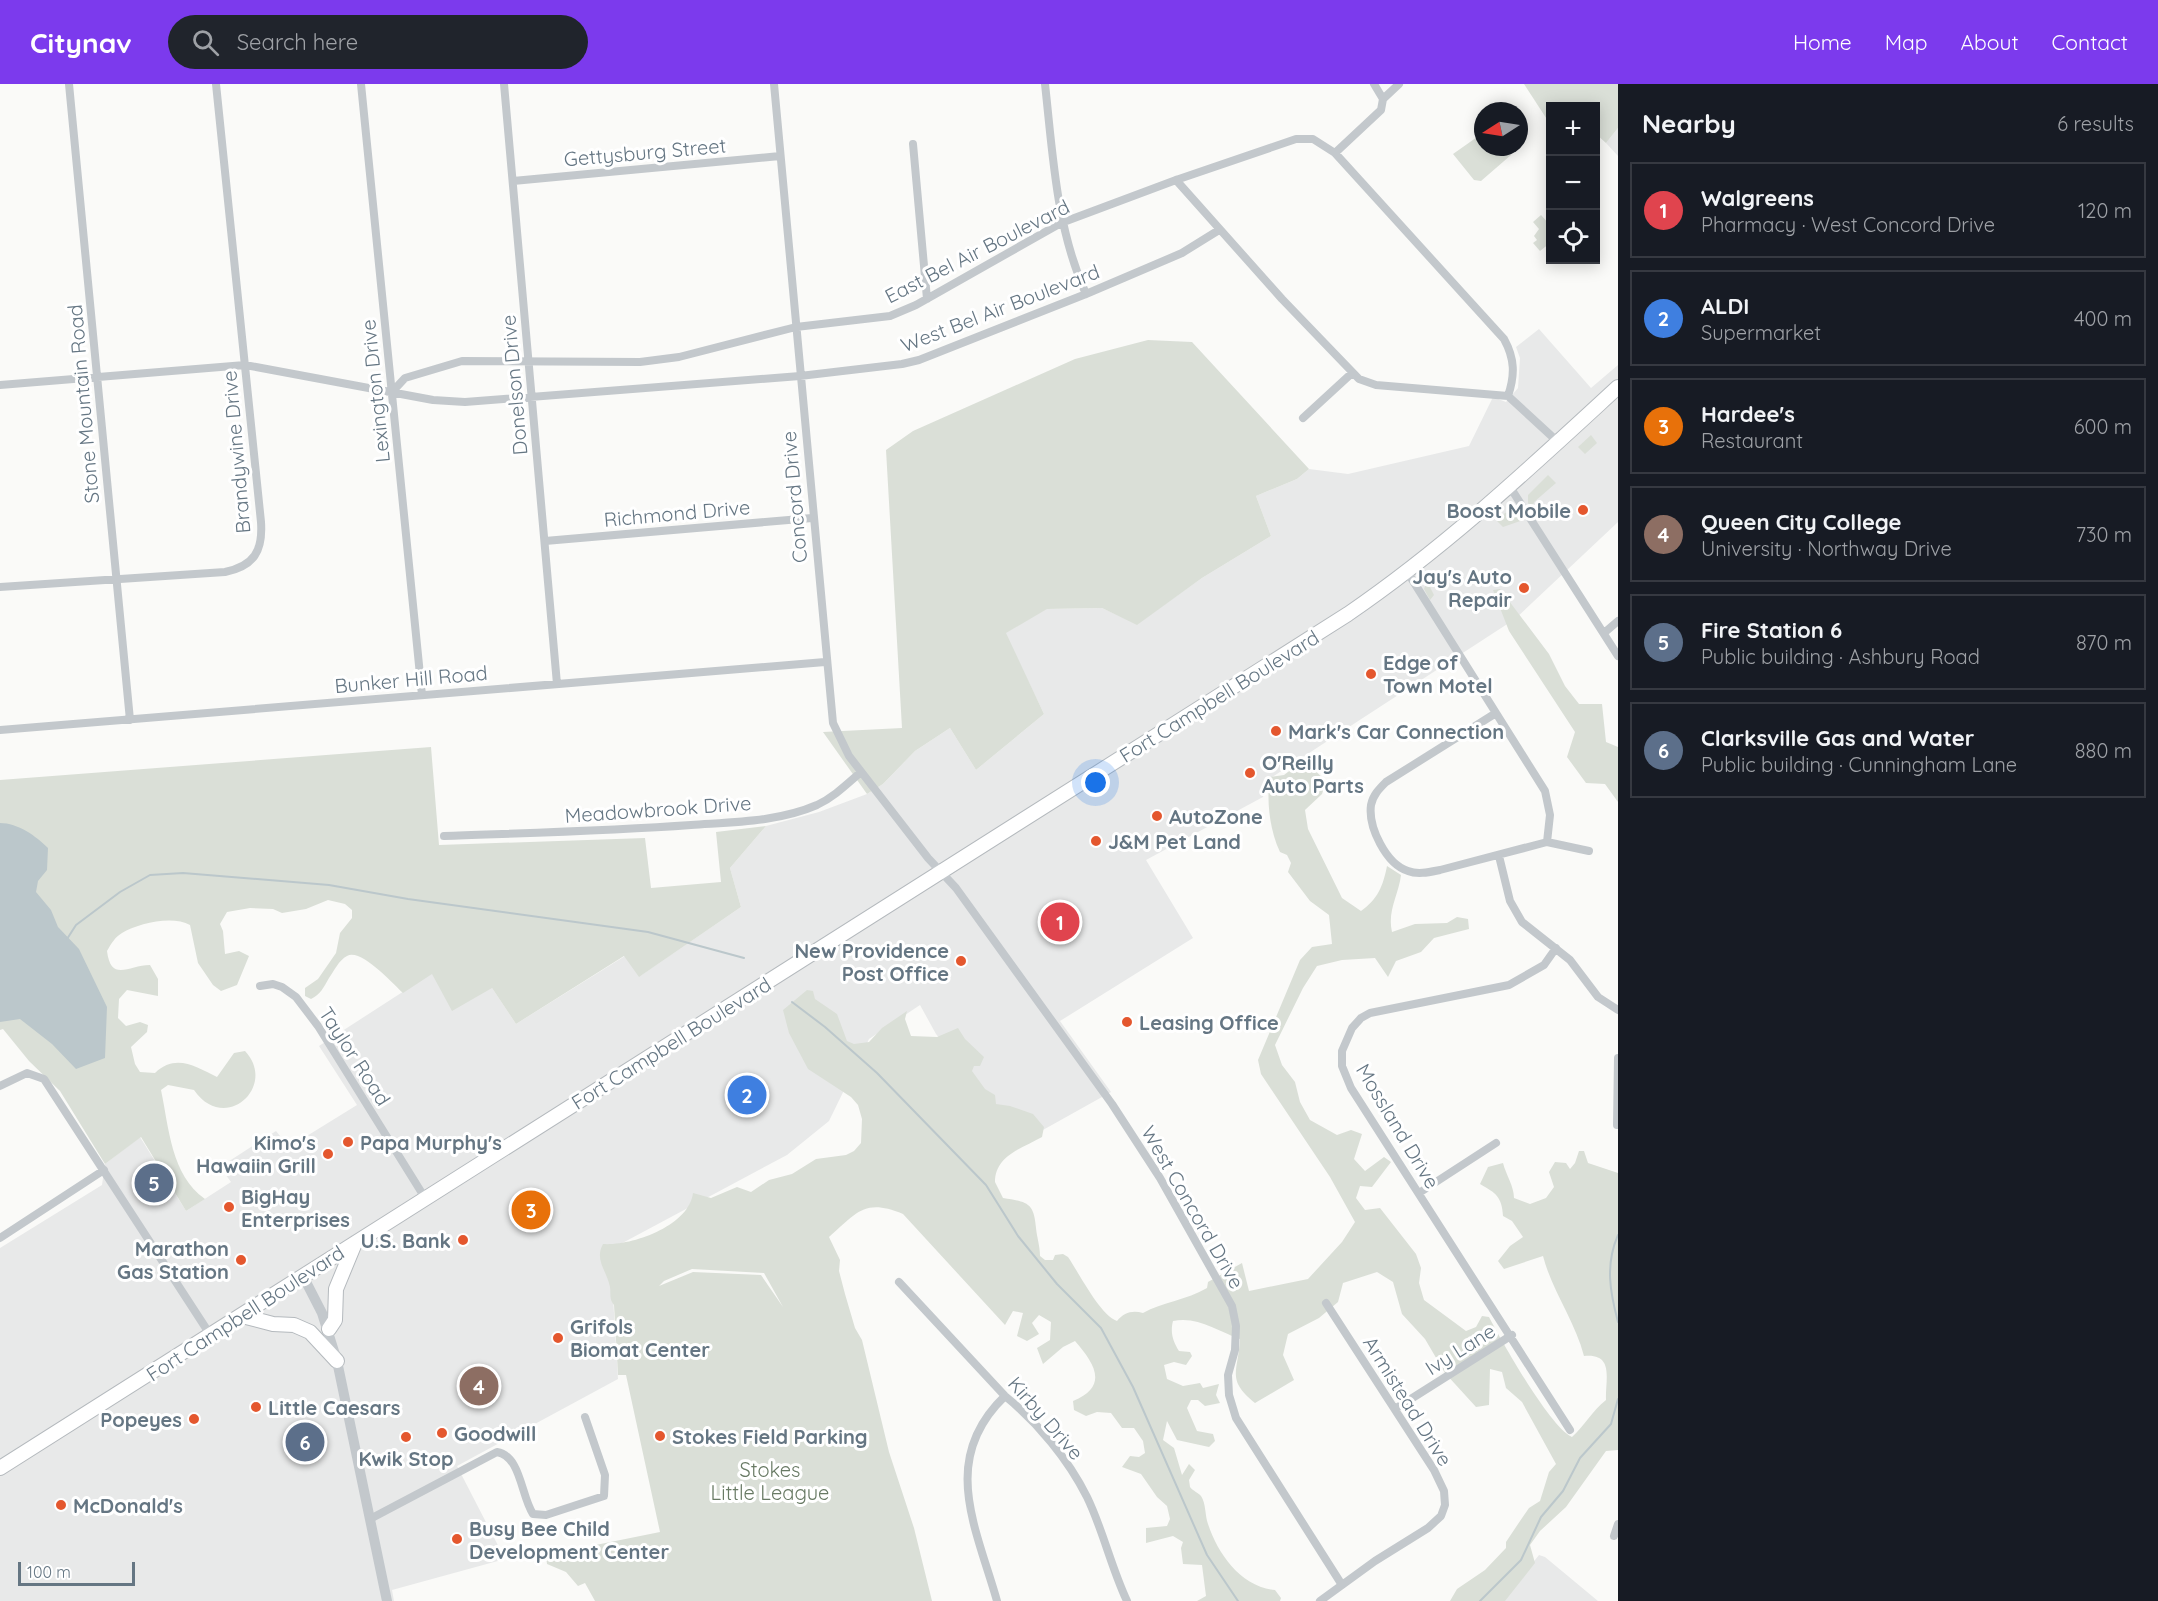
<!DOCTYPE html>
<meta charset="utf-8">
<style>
body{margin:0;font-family:Quicksand,sans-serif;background:#20242c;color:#f1f3f6}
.controls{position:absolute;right:18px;top:18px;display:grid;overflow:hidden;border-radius:0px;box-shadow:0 3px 15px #0003}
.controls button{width:54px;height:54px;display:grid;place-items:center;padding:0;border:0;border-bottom:2px solid #363941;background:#171b24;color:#f1f3f6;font:30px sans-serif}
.compass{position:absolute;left:1474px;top:18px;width:54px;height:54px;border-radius:50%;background:#171b24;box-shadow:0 3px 15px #0003;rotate:258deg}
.scale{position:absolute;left:18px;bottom:15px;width:117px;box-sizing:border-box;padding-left:6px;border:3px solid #657683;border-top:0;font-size:16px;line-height:21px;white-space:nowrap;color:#657683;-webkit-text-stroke:4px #fff;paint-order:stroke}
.you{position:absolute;left:1096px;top:699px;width:21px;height:21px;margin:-15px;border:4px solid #fff;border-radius:50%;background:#1a73e8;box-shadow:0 0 0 9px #1a73e833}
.badge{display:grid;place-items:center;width:39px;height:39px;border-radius:50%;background:#7c3aed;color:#fff;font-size:20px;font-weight:700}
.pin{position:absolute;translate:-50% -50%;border:3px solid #fff;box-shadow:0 2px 6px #0006}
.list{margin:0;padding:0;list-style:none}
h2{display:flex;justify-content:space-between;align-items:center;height:78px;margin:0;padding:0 24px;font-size:26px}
h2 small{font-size:20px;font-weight:400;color:#9ea1a6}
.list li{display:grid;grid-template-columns:39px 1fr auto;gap:18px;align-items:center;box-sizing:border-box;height:96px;margin:0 12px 12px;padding:0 12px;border:2px solid #363941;border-radius:0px}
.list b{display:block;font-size:22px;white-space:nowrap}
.list p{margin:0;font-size:20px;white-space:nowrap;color:#9ea1a6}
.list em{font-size:20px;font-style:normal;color:#9ea1a6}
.icon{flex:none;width:33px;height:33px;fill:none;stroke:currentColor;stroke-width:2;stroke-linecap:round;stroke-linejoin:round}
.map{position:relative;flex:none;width:1618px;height:1517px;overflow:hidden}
header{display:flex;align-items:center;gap:36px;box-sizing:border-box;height:84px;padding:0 30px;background:#7c3aed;color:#fff}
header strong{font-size:28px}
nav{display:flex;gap:33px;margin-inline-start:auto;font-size:21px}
.search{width:420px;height:54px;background:#20242c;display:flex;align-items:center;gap:15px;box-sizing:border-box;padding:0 21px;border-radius:33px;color:#9ea1a6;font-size:22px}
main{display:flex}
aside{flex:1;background:#171b24}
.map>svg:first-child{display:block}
</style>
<header>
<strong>Citynav</strong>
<div class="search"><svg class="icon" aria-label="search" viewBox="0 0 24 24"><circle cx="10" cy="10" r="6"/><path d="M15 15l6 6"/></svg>Search here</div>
<nav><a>Home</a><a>Map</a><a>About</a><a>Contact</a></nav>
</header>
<main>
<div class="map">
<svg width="1618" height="1517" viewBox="0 0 1618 1517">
<rect width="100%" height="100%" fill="#fafaf8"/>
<path fill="#e8e9e9" d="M1618,44V72L1606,59Z
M1539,245L1591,304L1618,281V438L1515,535L1266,697L1263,713L1146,776L1193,854L1060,937L1111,1008L1025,1056L936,950L920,921L869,955L829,1037L787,1071L600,1171L612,1196L618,1295L457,1382L505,1475L392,1506L394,1517H0V1164L102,1101L105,1080L140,1053L186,1127L231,1098L220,1083L276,1047L289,1063L357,1021L319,962L432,889L492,904L516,940L625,872L640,892L741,823L730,784L766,742L819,728L867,710L883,700L915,667L950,644L976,686L1044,630L1005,549L1046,525L1102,524L1137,540L1202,494L1271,452L1256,412L1297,395L1309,385L1348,390L1469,362L1493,313L1506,318L1518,304L1520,274L1516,263Z
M1539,1471L1545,1473L1598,1517H1502Z"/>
<path fill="#dadfd7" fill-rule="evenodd" d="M1524,0H1618V44L1606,59L1596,50V22H1550V40Z
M1480,51L1483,52V63H1501L1511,71L1481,97L1474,96L1453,70Z
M1541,131L1550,141V159L1540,167L1533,159L1537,156L1534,152L1539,145L1533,138Z
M1148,256L1192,258L1309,385L1297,395L1256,412L1271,452L1202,494L1137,541L1102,524L1047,525L1006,549L1044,630L976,686L950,644L915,667L883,700L867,710L823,648L902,644L886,366L913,347L1075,275Z
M1591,351L1597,359L1585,370L1578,363Z
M1548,391L1556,399L1534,418L1532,425L1528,419V411Z
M1514,426L1522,429L1526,435L1503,443L1497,437L1505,429Z
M1429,492L1433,500L1430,503L1434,511L1430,516L1424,505Z
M1500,505L1549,570L1565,602L1579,620H1602L1606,658L1618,663V718L1605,700L1586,699L1567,673L1575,648L1509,547L1493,506Z
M431,663L439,761L645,754L651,804L721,798L716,748L766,742L730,784L741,823L639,893L624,872L516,940L492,904L452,927L432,890L403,909C393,900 361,864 347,872C339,876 334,887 329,894C324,903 320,911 311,915L305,912V904L318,895L336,869L340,849L352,834V826L345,820L328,816L306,825L282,829L273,825L250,824L227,828L220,840L223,847L225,870L239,867L249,872L237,901L221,907L213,901L198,879L190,841C173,831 138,839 122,849C115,853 111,860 107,867C111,899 129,881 150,881L158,895V912L127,906L119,915L118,934L126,942L140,938L148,941L147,948L131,963L135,980L140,988L155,989C176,969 196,983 217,993L234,969L245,967C278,1002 225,1051 194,1006L168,1001L161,1006C169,1044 171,1091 205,1115L186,1127L141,1053L105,1080L60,1007L29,977L3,945L0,946V696Z
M1304,676L1326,697L1322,710L1305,726L1308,745L1342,814L1361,827C1378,815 1383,802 1387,782L1401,791C1399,810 1387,827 1392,848L1415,840L1447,839L1457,833L1468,835L1469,845L1434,854L1421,868L1396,877L1388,893L1375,874L1342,876L1317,882L1303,904L1275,961L1282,981L1295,998L1300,1018L1310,1036L1337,1051L1351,1046L1362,1050L1354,1075L1365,1087L1384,1073L1391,1078L1372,1103L1360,1102L1356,1114L1365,1126L1380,1124L1416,1170L1421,1184L1419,1199L1424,1216L1466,1247L1476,1243L1482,1232L1489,1233C1502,1258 1550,1343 1572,1353C1585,1341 1592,1327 1606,1316C1605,1296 1615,1269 1584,1272C1575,1237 1552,1207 1543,1172L1504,1185L1498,1177L1510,1162L1523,1153L1512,1137L1503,1132C1502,1113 1496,1109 1480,1100L1488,1083L1503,1079C1506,1091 1514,1102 1514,1114L1530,1120L1546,1114L1554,1103L1549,1088L1555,1078L1566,1079L1570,1085L1575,1079L1579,1067H1584L1588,1079L1618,1089V1366L1606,1367L1566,1423L1540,1447L1530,1461L1535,1479L1505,1517H1450L1457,1505L1485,1486L1506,1464V1458L1518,1440L1529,1424L1540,1417L1549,1388L1556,1380L1522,1318L1506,1304L1502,1288L1490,1285L1489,1321L1476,1323L1445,1289L1425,1255L1402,1230L1393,1198L1377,1188L1343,1199L1338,1218L1319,1234L1288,1250L1283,1271L1294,1296L1255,1319C1226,1295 1238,1289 1240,1255C1217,1247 1198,1232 1173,1237C1170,1249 1173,1257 1179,1267L1190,1268L1192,1272L1186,1281L1174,1278L1164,1281L1167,1295L1183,1302L1200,1299L1203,1304L1219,1300L1216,1311L1220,1319L1205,1322L1198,1316H1191L1187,1324L1197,1347L1213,1350L1215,1357L1209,1363L1177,1356L1167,1337L1163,1356L1174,1364L1182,1391L1189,1380L1195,1386L1189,1396L1190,1403C1193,1407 1199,1409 1201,1412C1206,1419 1205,1432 1208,1440C1218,1470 1241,1503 1275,1506L1281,1514L1280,1517H1197L1206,1512L1202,1481L1183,1480L1181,1464L1183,1458L1173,1452L1146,1459V1444L1167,1442L1170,1435L1167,1422L1157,1413L1141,1390L1122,1383L1130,1372L1139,1373L1145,1369L1143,1357L1134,1344H1122L1111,1329L1097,1328L1086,1332L1074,1326L1073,1317C1109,1302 1095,1280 1075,1257L1063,1263L1043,1280L1037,1264L1050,1256L1051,1238L1039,1231L1032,1239L1039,1250L1027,1257L1017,1252L1023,1229L1013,1227L1005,1241L903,1130C864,1114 857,1129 829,1153L840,1176L839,1187L845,1210L855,1244L862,1256L889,1368L914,1444L932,1517H595L585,1499L578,1502L566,1488L547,1480L546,1471L660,1448L626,1291H618L614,1221C609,1215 611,1210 610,1203C607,1187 594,1176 603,1160C632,1162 689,1142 693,1109L711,1114L737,1103L751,1108L769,1096L792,1090L816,1075L846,1071L854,1067L861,1059L862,1035L858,1021L851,1013L808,985L789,949L783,926L807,906L813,907L815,915L837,930L847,957L854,960L869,958L882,944L907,927L905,935L911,952L937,953L958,944L965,955L984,973L980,982H974L972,987L985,1005L995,1011L996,1020L1010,1022L1033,1030L1044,1043L1042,1053C1023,1064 995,1071 995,1098L1003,1114C1027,1118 1034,1118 1036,1144C1037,1154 1040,1162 1040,1172L1045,1176H1053L1055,1171L1063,1170L1068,1173C1079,1189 1100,1231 1117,1237C1124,1228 1133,1226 1143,1229C1162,1218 1187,1216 1207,1204L1208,1198L1242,1179L1249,1207L1308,1195L1342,1158L1355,1138L1330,1093L1261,990L1258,976L1300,876L1312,863L1332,860L1329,831L1310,817L1288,788L1291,779L1287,771L1280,768C1270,747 1266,717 1270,693L1284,691ZM692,1185L764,1189L783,1223L761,1191L693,1188L659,1202L664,1197Z"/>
<path fill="#bbc7cb" d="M0,739C18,739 36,752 48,764L47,786L38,797L36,808L51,826L58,843L79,865L107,923L105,974L76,985L52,960L20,935L0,938Z"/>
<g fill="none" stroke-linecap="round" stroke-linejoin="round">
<path stroke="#bbc7cb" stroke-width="2" d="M67,855L76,841L120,808L150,791L183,789L329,801L408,815L648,848L744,874
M792,918L825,943L877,989L986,1101L1018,1152L1057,1200L1101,1244L1133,1303L1207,1471L1238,1517
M1618,1151C1605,1181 1610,1208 1618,1238
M1480,1517L1521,1476L1541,1433L1563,1407L1580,1374L1611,1340L1618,1315"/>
<g stroke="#b4b9bd" stroke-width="16">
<path id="trunk" d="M242,1232L273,1240L294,1241L310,1248L337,1277
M329,1245L335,1236L336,1205L355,1159
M0,1384L1348,530C1446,463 1531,383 1618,303"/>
</g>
<path stroke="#c3c8cc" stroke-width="8" d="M69,0L130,636
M361,0L422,611
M504,0L557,600
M774,0L833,639L849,672L928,774L956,804L1112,1020L1160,1094L1232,1222L1236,1242L1235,1266L1228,1291L1229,1311L1236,1334L1342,1501
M1045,0C1053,72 1056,143 1086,210
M1383,15L1399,0
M913,60L927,215
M1335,69L1381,26L1383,15L1374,0
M1176,96L1282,215L1359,295L1376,301L1508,312L1558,358
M513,97L780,72
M0,301L245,281L433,316L465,318L800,292L902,280L919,276L1086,210L1182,169L1219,146
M392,308L405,294L462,277L640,278L679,273L796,243L890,232L916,221L1061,139L1176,96L1296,55H1313L1335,69L1504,255C1515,275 1515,291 1508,312
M1303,334L1352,289
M1510,403L1618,572
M545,457L812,434
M1408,489L1545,707L1550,731L1547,758
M0,503L225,488C254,482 263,467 261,438L216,0
M1604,549L1618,537
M1496,629L1386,698C1379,705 1373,711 1371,721C1368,743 1386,780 1408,787C1418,791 1430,788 1440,786L1547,758
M0,646L825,578
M444,752C526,749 609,747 691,741C733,738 778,738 817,721C834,713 847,700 861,688
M1547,758L1589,767
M1499,772L1510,817L1522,838L1570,876L1598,913L1618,926
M1556,864L1544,881L1509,901L1370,929L1361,934L1352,944L1342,967V982L1351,1004L1570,1346
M260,902L273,900L282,903L296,913L318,942L425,1114
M0,1002L27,989L44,995L211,1252
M1617,1041L1618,974
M1419,1109L1496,1059
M0,1154L104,1086
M899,1198L1005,1312C1038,1339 1068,1375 1087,1413C1103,1446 1111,1483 1127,1517
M1395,1325L1512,1251
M370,1435L497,1368C521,1372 521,1412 533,1430L546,1431L604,1412L605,1391L585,1333
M1614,1452L1618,1440
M997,1517C976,1443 939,1375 1005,1312
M1320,1517L1375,1477L1428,1444L1441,1432L1445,1421L1444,1407L1434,1386L1326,1219"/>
<path stroke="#c3c8cc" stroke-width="10" d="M303,1192L322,1229L337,1277L387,1517"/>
<use href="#trunk" stroke="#fff" stroke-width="14"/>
</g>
<g fill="#e4572e" stroke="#fff" stroke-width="2">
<circle cx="1583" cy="426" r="6"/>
<circle cx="1524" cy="504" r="6"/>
<circle cx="1371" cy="590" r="6"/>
<circle cx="1276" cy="647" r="6"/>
<circle cx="1250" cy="689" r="6"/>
<circle cx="1157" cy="732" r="6"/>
<circle cx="1096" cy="757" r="6"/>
<circle cx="961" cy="877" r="6"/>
<circle cx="1127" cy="938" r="6"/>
<circle cx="348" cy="1058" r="6"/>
<circle cx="328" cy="1070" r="6"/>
<circle cx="229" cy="1123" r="6"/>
<circle cx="463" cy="1156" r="6"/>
<circle cx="241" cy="1176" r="6"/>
<circle cx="558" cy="1254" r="6"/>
<circle cx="256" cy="1323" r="6"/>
<circle cx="194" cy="1335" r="6"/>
<circle cx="442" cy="1349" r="6"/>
<circle cx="660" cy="1352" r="6"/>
<circle cx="406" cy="1353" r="6"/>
<circle cx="61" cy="1421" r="6"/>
<circle cx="457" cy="1455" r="6"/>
</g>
<g text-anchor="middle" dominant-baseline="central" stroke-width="6" stroke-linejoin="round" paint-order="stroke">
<g font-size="20" fill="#657683" stroke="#fff">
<text transform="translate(645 68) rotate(-5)">Gettysburg Street</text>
<text transform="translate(977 167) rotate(-27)">East Bel Air Boulevard</text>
<text transform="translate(1000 224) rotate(-21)">West Bel Air Boulevard</text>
<text transform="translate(514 301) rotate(-95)">Donelson Drive</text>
<text transform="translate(375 307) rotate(-96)">Lexington Drive</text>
<text transform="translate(83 320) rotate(-95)">Stone Mountain Road</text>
<text transform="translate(236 368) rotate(-95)">Brandywine Drive</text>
<text transform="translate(794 413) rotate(-95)">Concord Drive</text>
<text transform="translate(677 429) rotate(-5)">Richmond Drive</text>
<text transform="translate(411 595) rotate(-5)">Bunker Hill Road</text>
<text transform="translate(1219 612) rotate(-32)">Fort Campbell Boulevard</text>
<text transform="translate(658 725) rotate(-4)">Meadowbrook Drive</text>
<text transform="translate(671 959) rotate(-32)">Fort Campbell Boulevard</text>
<text transform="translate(355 972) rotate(57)">Taylor Road</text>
<text transform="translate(1398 1042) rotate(59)">Mossland Drive</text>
<text transform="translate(1193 1123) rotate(60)">West Concord Drive</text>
<text transform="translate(245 1229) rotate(-33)">Fort Campbell Boulevard</text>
<text transform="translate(1460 1265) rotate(-32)">Ivy Lane</text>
<text transform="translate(1408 1317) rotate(58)">Armistead Drive</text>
<text transform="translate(1046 1334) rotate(49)">Kirby Drive</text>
</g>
<g font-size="20" font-weight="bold" fill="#657683" stroke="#fff" text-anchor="start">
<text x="1571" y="426" text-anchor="end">Boost Mobile</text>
<text x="1512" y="492" text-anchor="end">Jay's Auto<tspan x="1512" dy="23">Repair</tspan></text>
<text x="1383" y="578">Edge of<tspan x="1383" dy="23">Town Motel</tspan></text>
<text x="1288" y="647">Mark's Car Connection</text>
<text x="1262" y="678">O'Reilly<tspan x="1262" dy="23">Auto Parts</tspan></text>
<text x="1169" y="732">AutoZone</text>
<text x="1108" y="757">J&amp;M Pet Land</text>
<text x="949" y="866" text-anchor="end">New Providence<tspan x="949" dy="23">Post Office</tspan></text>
<text x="1139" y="938">Leasing Office</text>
<text x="316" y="1058" text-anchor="end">Kimo's<tspan x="316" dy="23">Hawaiin Grill</tspan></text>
<text x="360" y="1058">Papa Murphy's</text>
<text x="241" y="1112">BigHay<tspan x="241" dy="23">Enterprises</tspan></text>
<text x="451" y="1156" text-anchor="end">U.S. Bank</text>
<text x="229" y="1164" text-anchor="end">Marathon<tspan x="229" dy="23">Gas Station</tspan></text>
<text x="570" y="1242">Grifols<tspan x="570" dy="23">Biomat Center</tspan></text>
<text x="268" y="1323">Little Caesars</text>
<text x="182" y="1335" text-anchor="end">Popeyes</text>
<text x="454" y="1349">Goodwill</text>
<text x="672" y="1352">Stokes Field Parking</text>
<text x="406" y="1374" text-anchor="middle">Kwik Stop</text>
<text x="73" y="1421">McDonald's</text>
<text x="469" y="1444">Busy Bee Child<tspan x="469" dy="23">Development Center</tspan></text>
</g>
<g font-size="20" fill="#687a64" stroke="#fff">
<text x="770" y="1385">Stokes<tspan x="770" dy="23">Little League</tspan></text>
</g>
</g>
</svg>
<div class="controls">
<button>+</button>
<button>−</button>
<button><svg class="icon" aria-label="locate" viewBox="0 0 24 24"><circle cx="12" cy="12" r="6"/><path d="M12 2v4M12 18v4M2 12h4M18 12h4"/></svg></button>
</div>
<svg class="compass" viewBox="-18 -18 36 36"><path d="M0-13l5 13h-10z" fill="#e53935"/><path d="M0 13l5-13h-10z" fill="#9ea1a6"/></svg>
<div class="scale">100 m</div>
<div class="you"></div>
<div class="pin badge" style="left:1060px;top:838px;background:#e0444e">1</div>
<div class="pin badge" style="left:747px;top:1011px;background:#3f7fe0">2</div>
<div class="pin badge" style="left:531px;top:1126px;background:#e8710a">3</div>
<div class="pin badge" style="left:479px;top:1302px;background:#8d6e63">4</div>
<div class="pin badge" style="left:154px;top:1099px;background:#5c6f8a">5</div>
<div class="pin badge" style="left:305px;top:1358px;background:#5c6f8a">6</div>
</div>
<aside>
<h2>Nearby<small>6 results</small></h2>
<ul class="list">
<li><span class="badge" style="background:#e0444e">1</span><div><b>Walgreens</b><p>Pharmacy · West Concord Drive</p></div><em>120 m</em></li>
<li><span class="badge" style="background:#3f7fe0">2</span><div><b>ALDI</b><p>Supermarket</p></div><em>400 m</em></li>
<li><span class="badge" style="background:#e8710a">3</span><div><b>Hardee's</b><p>Restaurant</p></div><em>600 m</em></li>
<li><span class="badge" style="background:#8d6e63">4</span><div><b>Queen City College</b><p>University · Northway Drive</p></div><em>730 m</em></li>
<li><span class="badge" style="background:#5c6f8a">5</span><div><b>Fire Station 6</b><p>Public building · Ashbury Road</p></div><em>870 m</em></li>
<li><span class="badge" style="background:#5c6f8a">6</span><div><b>Clarksville Gas and Water</b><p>Public building · Cunningham Lane</p></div><em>880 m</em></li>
</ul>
</aside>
</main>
